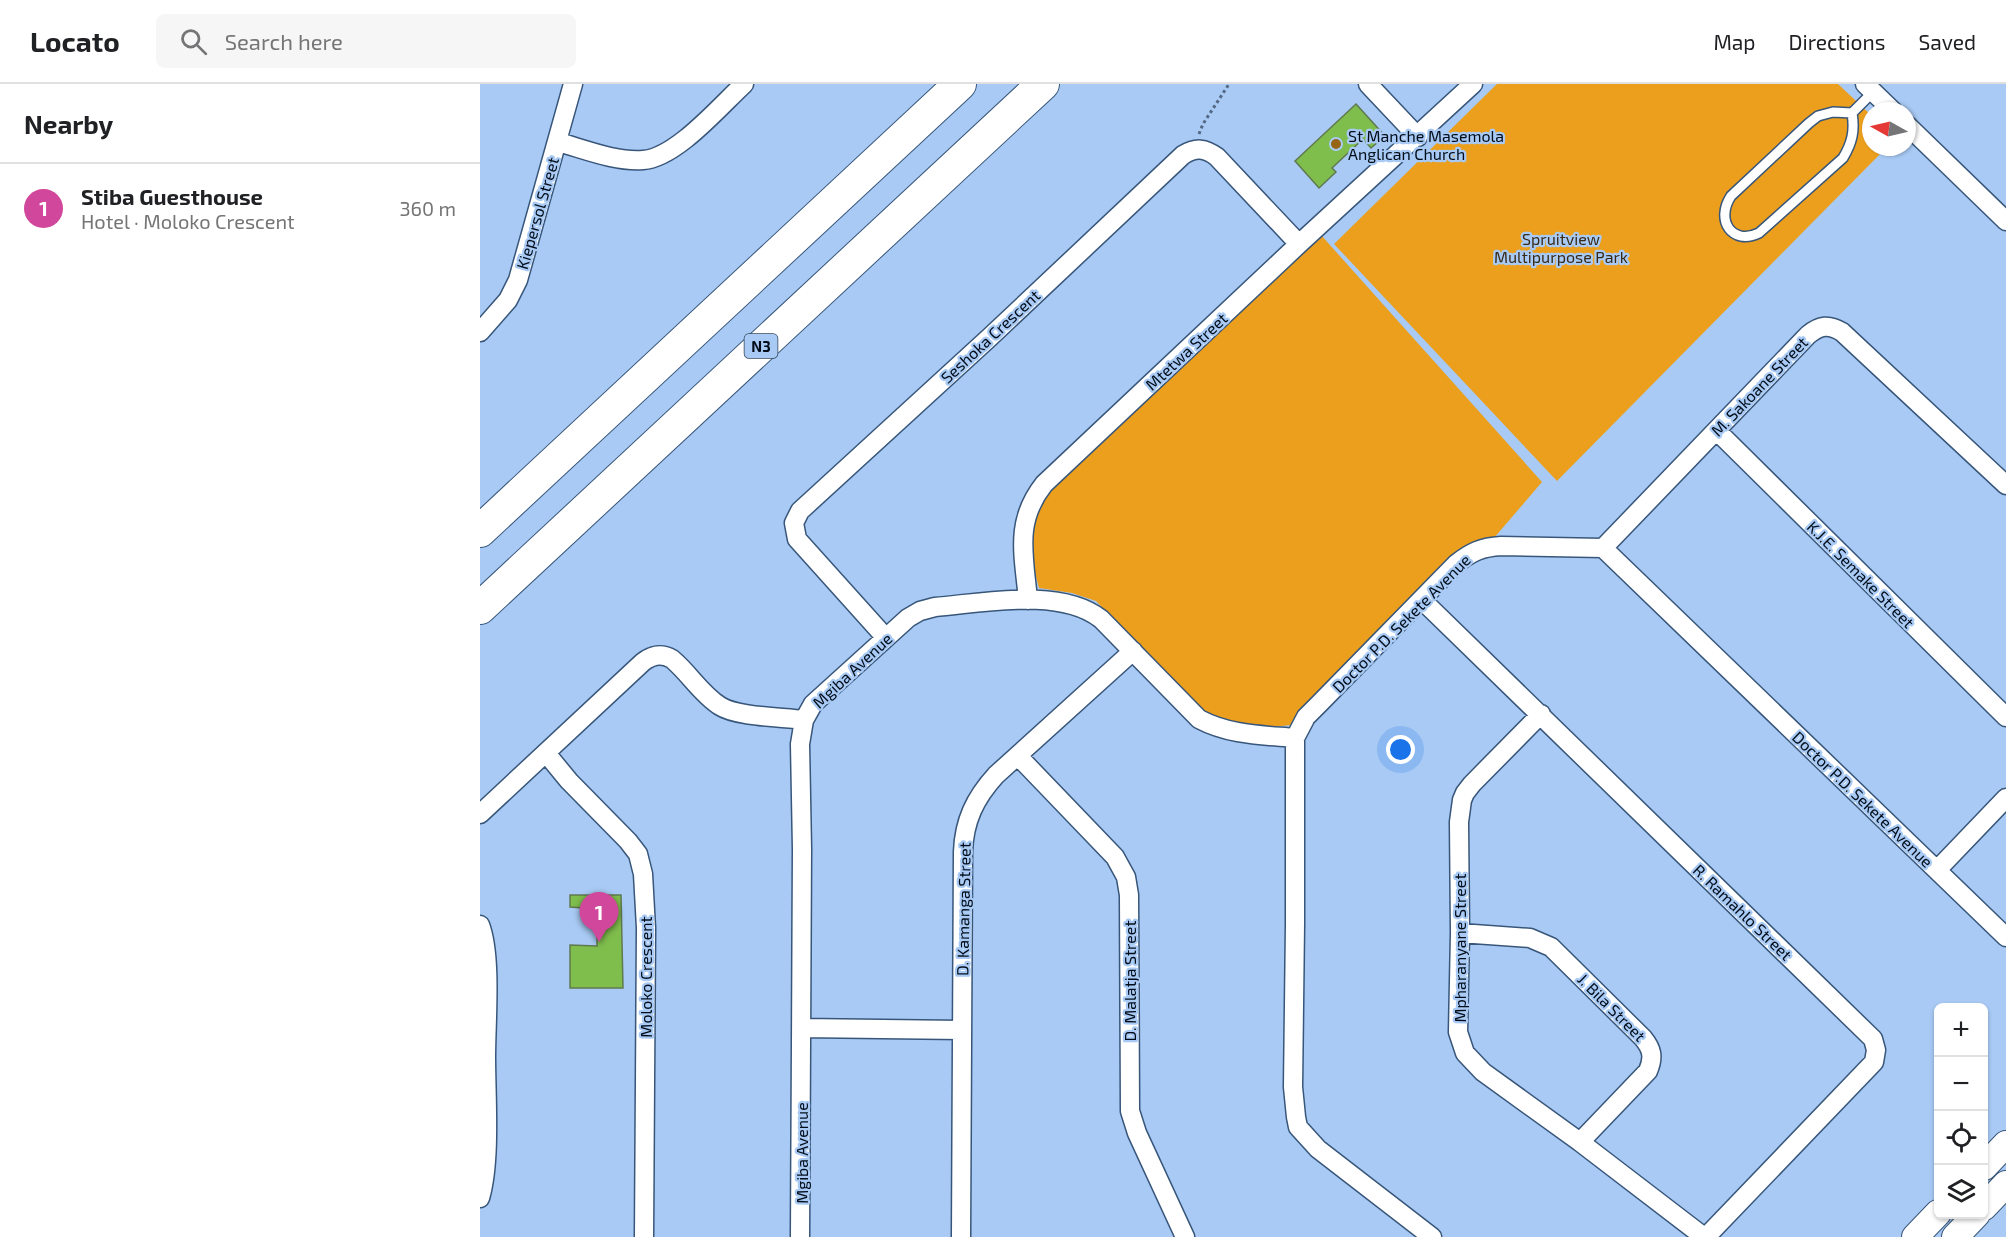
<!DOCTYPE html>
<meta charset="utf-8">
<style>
body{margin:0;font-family:"Exo 2",sans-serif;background:#f6f6f6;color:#202124}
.controls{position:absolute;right:18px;bottom:18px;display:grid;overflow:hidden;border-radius:9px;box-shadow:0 2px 4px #0004}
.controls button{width:54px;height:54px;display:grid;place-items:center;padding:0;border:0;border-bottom:2px solid #e0e0e0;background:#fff;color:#202124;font:30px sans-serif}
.compass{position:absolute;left:1382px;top:18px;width:54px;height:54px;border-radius:50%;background:#fff;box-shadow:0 2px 4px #0004;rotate:278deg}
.you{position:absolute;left:921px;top:666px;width:21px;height:21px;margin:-15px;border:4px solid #fff;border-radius:50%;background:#1a73e8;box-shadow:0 0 0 9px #1a73e833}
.badge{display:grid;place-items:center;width:39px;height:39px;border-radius:50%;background:#956415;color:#fff;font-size:20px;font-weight:700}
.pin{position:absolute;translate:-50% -50px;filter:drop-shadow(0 2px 3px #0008)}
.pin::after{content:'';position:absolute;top:32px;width:21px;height:18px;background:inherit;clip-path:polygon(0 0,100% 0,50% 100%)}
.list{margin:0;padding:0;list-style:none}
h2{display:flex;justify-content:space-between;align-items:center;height:78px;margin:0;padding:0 24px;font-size:26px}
h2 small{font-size:20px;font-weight:400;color:#757577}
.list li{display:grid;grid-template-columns:39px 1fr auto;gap:18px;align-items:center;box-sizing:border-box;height:90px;padding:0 24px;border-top:2px solid #e0e0e0}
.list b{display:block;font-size:22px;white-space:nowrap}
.list p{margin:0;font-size:20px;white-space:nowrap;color:#757577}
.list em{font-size:20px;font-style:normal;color:#757577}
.icon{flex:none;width:33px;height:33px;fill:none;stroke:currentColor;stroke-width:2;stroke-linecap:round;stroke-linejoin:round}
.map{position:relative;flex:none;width:1526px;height:1153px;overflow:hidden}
header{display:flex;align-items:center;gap:36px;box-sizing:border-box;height:84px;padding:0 30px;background:#fff;border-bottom:2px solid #e0e0e0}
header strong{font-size:28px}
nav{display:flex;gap:33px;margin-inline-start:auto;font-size:21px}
.search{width:420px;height:54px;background:#f6f6f6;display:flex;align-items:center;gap:15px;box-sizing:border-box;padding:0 21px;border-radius:9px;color:#757577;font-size:22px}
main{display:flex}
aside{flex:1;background:#fff}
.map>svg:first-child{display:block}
</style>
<header>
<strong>Locato</strong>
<div class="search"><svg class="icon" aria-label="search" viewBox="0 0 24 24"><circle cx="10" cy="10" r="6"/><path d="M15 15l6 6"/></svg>Search here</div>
<nav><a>Map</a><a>Directions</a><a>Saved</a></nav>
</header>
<main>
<aside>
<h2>Nearby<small></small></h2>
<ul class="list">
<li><span class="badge" style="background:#d1479c">1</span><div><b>Stiba Guesthouse</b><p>Hotel · Moloko Crescent</p></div><em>360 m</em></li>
</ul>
</aside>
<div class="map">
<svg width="1526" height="1153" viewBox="0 0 1526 1153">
<rect width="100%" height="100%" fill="#a8caf4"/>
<path fill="#eb9f1c" d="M1017,0H1358L1391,31V63H1407L1077,397L854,160Z
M841,151L1062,398L1014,454L994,458L964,482L812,641C784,644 752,642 726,632L616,517L592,509L559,504C550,475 550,442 562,414Z"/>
<path fill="#7fbd4d" stroke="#60794f" stroke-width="1.5" d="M876,20L905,52L891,64L883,55L852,84L856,88L839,104L815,77Z
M90,811H141L143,904H90V861L117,862V838H104V824L90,823Z"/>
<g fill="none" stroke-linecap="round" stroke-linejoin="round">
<g stroke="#38567a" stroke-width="12">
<path id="lane" d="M1353,28L1372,29C1375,47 1372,59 1363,74L1279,149C1252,162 1235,136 1251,112L1329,39L1338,32Z
M1372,29L1393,8"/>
</g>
<g stroke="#38567a" stroke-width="21">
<path id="street" d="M888,0L938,53
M1385,0L1413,27
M1427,41L1526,137
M78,58C104,65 135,78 163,76C196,74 240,22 264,0
M0,248L28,216L38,196L93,0
M1237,347L1526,633
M1123,464L1328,251C1340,241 1349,240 1362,248L1526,401
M548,516C544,471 534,438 564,400L819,160L993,0
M942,516L1393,955L1396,966L1394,978L1226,1153
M406,554L317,455L314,439L320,427L510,253L703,71C716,63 725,64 737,73L819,160
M1061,630L992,700L985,709L982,716L979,738L980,849L978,948L985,969L1003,988L1100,1058L1224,1153
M66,669L89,697L148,757L158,770L163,790L166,844L164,1153
M538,672L635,773L646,793L649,811L650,1027L657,1049L705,1153
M0,730L163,578C172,571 182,569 192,575C209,589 221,610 240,622C257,633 302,633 324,636
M1457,786L1526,714
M0,841C12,872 6,938 6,973C6,1013 11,1077 0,1114
M980,849L1050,854L1071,863L1163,954C1172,965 1174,973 1168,987L1100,1058
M322,944L482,946
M320,1153L322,765L320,660L324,636L333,620L428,534L440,527L455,523C503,519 581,503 621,535L719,635C749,651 781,651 815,654
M481,1153L483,768C484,737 495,714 516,691L653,567
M952,1153L838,1065L818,1043L816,1033L813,1003L815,840V654L826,633L840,619L976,480C991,468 1002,463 1021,462L1123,464L1526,853"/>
</g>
<g stroke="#38567a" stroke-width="28">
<path id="secondary" d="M1504,1083L1526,1060
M1504,1123L1526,1100
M1435,1153L1458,1129
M1475,1153L1497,1130"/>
</g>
<g stroke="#38567a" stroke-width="34">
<path id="highway" d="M0,447L480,0
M0,524L563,0"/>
</g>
<path stroke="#536883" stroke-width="3" stroke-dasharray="3 3" stroke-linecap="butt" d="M719,50L723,40L749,0"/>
<use href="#lane" stroke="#fff" stroke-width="9"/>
<use href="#street" stroke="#fff" stroke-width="18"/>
<use href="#secondary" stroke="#fff" stroke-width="26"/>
<use href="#highway" stroke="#fff" stroke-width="32"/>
</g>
<circle fill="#956415" stroke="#a8caf4" stroke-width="2" cx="856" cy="60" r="6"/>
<g text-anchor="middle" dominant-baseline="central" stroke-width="4.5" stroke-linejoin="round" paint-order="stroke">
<rect fill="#a8caf4" stroke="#34455b" stroke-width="1.5" x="264.5" y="250" width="33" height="24" rx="4.5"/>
<g font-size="15" font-weight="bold" fill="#020c19">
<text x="281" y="262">N3</text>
</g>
<g font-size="16" fill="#020c19" stroke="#a8caf4" text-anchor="start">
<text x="868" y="51">St Manche Masemola<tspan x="868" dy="18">Anglican Church</tspan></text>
</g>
<g font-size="16" fill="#020c19" stroke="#a8caf4">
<text transform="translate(57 129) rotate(-74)">Kiepersol Street</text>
<text transform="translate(510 252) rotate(-43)">Seshoka Crescent</text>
<text transform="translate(706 267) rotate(-43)">Mtetwa Street</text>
<text transform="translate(1279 302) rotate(-46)">M. Sakoane Street</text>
<text transform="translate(1381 490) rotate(45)">K.J.E. Semake Street</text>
<text transform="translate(921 539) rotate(-45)">Doctor P.D. Sekete Avenue</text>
<text transform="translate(372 586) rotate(-43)">Mgiba Avenue</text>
<text transform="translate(1383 715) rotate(44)">Doctor P.D. Sekete Avenue</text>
<text transform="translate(483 825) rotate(-89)">D. Kamanga Street</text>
<text transform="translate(1263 828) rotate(44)">R. Ramahlo Street</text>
<text transform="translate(979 864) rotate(-90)">Mpharanyane Street</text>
<text transform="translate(165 893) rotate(-90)">Moloko Crescent</text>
<text transform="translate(649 897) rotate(-90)">D. Malatja Street</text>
<text transform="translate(1132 923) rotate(45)">J. Bila Street</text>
<text transform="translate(321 1069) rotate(-90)">Mgiba Avenue</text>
</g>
<g font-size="16" fill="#382a17" stroke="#a8caf4">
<text x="1081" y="154">Spruitview<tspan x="1081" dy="18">Multipurpose Park</tspan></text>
</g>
</g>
</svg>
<div class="controls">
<button>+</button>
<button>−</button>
<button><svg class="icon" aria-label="locate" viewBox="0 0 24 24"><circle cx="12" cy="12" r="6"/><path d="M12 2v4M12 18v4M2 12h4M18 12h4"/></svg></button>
<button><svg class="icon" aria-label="layers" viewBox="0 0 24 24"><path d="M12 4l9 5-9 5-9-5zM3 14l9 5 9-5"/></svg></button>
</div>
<svg class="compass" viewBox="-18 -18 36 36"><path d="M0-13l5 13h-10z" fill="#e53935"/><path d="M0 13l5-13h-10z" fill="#757577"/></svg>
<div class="you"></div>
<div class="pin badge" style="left:119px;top:858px;background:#d1479c">1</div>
</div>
</main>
